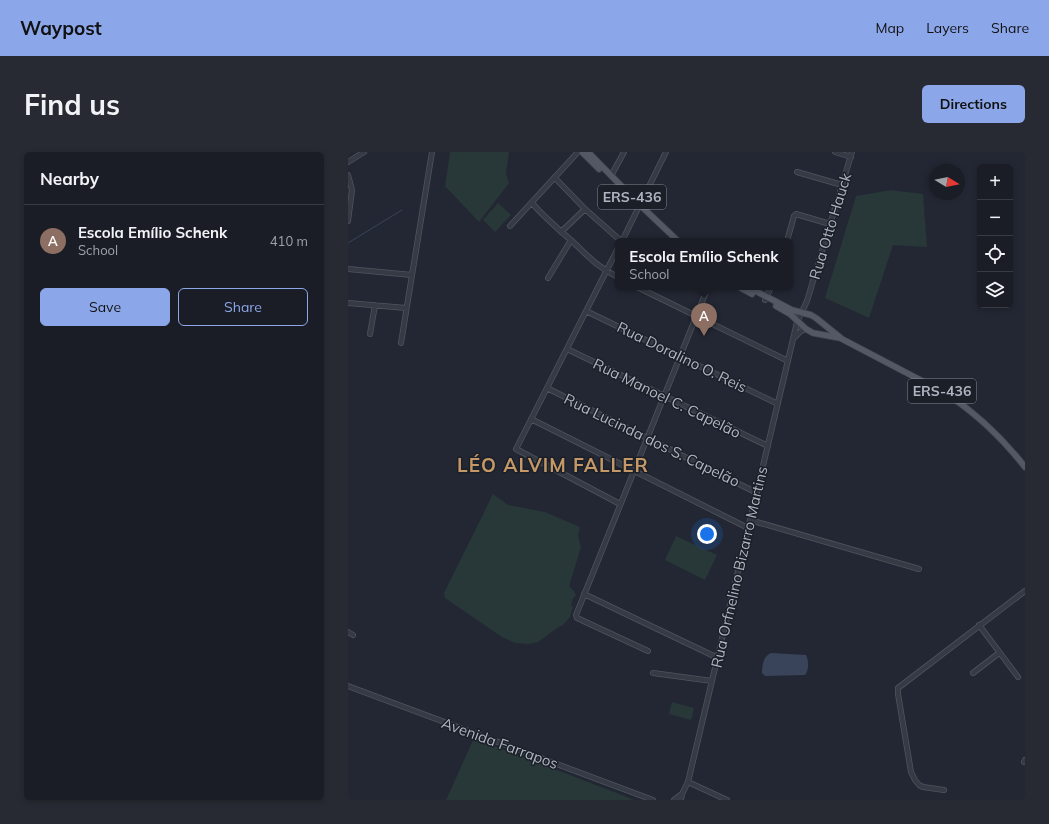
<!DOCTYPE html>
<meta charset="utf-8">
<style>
body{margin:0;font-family:Mulish,sans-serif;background:#272a32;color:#f1f3f6}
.controls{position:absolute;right:12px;top:12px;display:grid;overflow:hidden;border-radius:6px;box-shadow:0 2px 6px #0003}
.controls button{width:36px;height:36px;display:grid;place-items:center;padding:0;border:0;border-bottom:1px solid #383b43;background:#1a1d26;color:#f1f3f6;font:20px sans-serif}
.compass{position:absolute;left:581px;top:12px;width:36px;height:36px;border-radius:50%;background:#1a1d26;box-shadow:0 2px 6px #0003;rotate:100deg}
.you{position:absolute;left:359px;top:382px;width:14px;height:14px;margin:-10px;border:3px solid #fff;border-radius:50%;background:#1a73e8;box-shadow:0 0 0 6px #1a73e833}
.badge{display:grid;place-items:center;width:26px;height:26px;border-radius:50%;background:#8ca7e9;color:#fff;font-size:13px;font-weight:700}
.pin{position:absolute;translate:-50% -33px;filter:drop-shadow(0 1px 2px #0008)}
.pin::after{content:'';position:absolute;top:21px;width:14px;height:12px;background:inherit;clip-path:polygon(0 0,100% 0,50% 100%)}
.popup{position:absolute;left:267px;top:86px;width:178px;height:52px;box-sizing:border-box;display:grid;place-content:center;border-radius:6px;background:#1a1d26;filter:drop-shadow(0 1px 3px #0005);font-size:13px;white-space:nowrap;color:#9fa2a7}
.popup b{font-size:15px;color:#f1f3f6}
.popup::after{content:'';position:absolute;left:50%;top:100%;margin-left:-8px;border:8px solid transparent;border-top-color:#1a1d26}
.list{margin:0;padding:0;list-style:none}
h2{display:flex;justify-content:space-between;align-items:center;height:52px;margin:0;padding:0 16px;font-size:17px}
h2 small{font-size:13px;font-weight:400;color:#9fa2a7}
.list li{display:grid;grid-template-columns:26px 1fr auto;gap:12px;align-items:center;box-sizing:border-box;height:72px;padding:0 16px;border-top:1px solid #383b43}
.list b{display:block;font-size:15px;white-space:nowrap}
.list p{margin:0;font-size:13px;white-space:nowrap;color:#9fa2a7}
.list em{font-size:13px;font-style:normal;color:#9fa2a7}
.actions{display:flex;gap:8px;padding:12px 16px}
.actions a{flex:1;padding:9px 0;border:1px solid #8ca7e9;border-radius:6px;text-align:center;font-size:14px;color:#8ca7e9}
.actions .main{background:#8ca7e9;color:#111}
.icon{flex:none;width:22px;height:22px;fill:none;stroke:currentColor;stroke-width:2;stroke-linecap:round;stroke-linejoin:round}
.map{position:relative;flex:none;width:677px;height:648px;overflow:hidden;border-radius:6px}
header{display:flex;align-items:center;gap:24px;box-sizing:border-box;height:56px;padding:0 20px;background:#8ca7e9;color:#111}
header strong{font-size:19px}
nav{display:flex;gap:22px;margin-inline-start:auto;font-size:14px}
.intro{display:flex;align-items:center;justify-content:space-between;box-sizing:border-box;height:96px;padding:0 24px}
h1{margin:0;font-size:28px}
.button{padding:10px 18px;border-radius:6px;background:#8ca7e9;color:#111;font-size:14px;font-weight:700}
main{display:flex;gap:24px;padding:0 24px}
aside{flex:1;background:#1a1d26;border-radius:6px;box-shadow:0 2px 6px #0003}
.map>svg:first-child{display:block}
</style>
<header>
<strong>Waypost</strong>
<nav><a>Map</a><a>Layers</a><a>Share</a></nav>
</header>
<div class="intro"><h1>Find us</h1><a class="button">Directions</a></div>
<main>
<aside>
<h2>Nearby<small></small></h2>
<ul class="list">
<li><span class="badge" style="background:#8d6e63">A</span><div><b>Escola Emílio Schenk</b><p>School</p></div><em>410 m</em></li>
</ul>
<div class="actions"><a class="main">Save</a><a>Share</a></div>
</aside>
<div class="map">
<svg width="677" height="648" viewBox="0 0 677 648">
<rect width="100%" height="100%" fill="#222733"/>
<path fill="#283738" d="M102,0H161L158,22L161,31L131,70L97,34Z
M543,38L575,42L579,95L545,93L521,166L477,146L508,44Z
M150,51L163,63L147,80L135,68Z
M145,342L160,353L197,360L232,375L230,384L233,395L221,434L226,439L228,444L225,446L223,453L225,455L222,465L214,474H212L190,490L181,492L167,491L154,485L97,446L96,441Z
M328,384L369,403L357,428L317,408Z
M324,550L346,556L343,568L321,562Z
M126,586L279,645L286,648H98Z"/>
<path fill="#39445b" d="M423,501L458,503C461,509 461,518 457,523L417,524L414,521C414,514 415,504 423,501Z"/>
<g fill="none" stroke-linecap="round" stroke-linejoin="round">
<path stroke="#39445b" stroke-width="1" d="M0,91L54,58"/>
<g stroke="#4f545f" stroke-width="6">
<path id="minor" d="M487,0L503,5
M0,10L16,0
M449,20L494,33
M0,23L4,38L0,69
M263,24L276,0
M207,26L237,57L273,89
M184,51C196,65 210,77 224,89C240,104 250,116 270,125
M162,74L230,0
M213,80L237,57
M274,89L318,0
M439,89L446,64L448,62L482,72
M270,96L168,297L272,352
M0,117L64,123
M200,126L223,88
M289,135L440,209
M417,148L423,135
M0,151L58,156
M238,159L430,252
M22,182L27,153
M446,186L453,179L458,177
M53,191L84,0
M219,197L420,294
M199,236L409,341
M183,267L400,376
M402,368L571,417
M236,442L370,506
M631,473L670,525
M0,480L5,483
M300,499L229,466L228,463L360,135
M305,521L364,529
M625,521L651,501
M0,534L305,648
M676,610L677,608
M340,630L379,648
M596,638L575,635L571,633L567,628L563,620L550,542V536L677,439
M326,648L334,642
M333,648L334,642L340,630L446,183L449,170L459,149L504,0"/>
</g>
<g stroke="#3e434e" stroke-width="7">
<path id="major" d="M234,0L251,17
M240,0L292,53L330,89
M391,135L404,142
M400,135L444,158L463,163L468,166L494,187L599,242C629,262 655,287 677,315
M428,154L442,162L458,177L465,181L492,186"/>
</g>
<use href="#minor" stroke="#353a44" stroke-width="4.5"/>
<use href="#major" stroke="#535864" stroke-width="5.5"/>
</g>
<g text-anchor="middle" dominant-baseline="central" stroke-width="3" stroke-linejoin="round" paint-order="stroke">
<g fill="#1a1f28" stroke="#828793" stroke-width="1">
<rect x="250" y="33" width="68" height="24" rx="3"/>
<rect x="560" y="227" width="68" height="24" rx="3"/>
</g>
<g font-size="14" font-weight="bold" fill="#afb4c1">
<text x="284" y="45">ERS-436</text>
<text x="594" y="239">ERS-436</text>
</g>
<g font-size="15" fill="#afb4c1" stroke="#1a1f28">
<text transform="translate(482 74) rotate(-73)">Rua Otto Hauck</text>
<text transform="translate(334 205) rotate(26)">Rua Doralino O. Reis</text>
<text transform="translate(319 246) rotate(26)">Rua Manoel C. Capelão</text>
<text transform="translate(304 288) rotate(26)">Rua Lucinda dos S. Capelão</text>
<text transform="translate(391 415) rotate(-77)">Rua Orfnelino Bizarro Martins</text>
<text transform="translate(152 591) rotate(20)">Avenida Farrapos</text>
</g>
<g font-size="19" font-weight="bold" letter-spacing="1" fill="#c49867" stroke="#1a1f28">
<text x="205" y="313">LÉO ALVIM FALLER</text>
</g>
</g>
</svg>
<div class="controls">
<button>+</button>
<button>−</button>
<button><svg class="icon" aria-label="locate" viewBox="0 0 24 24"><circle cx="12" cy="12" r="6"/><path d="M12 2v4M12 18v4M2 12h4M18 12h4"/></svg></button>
<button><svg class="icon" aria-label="layers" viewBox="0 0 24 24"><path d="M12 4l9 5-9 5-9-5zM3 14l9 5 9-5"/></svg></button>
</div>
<svg class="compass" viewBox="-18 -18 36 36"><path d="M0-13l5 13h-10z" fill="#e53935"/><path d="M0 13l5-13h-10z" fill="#9fa2a7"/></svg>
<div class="you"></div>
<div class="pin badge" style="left:356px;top:184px;background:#8d6e63">A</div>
<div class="popup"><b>Escola Emílio Schenk</b>School</div>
</div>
</main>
